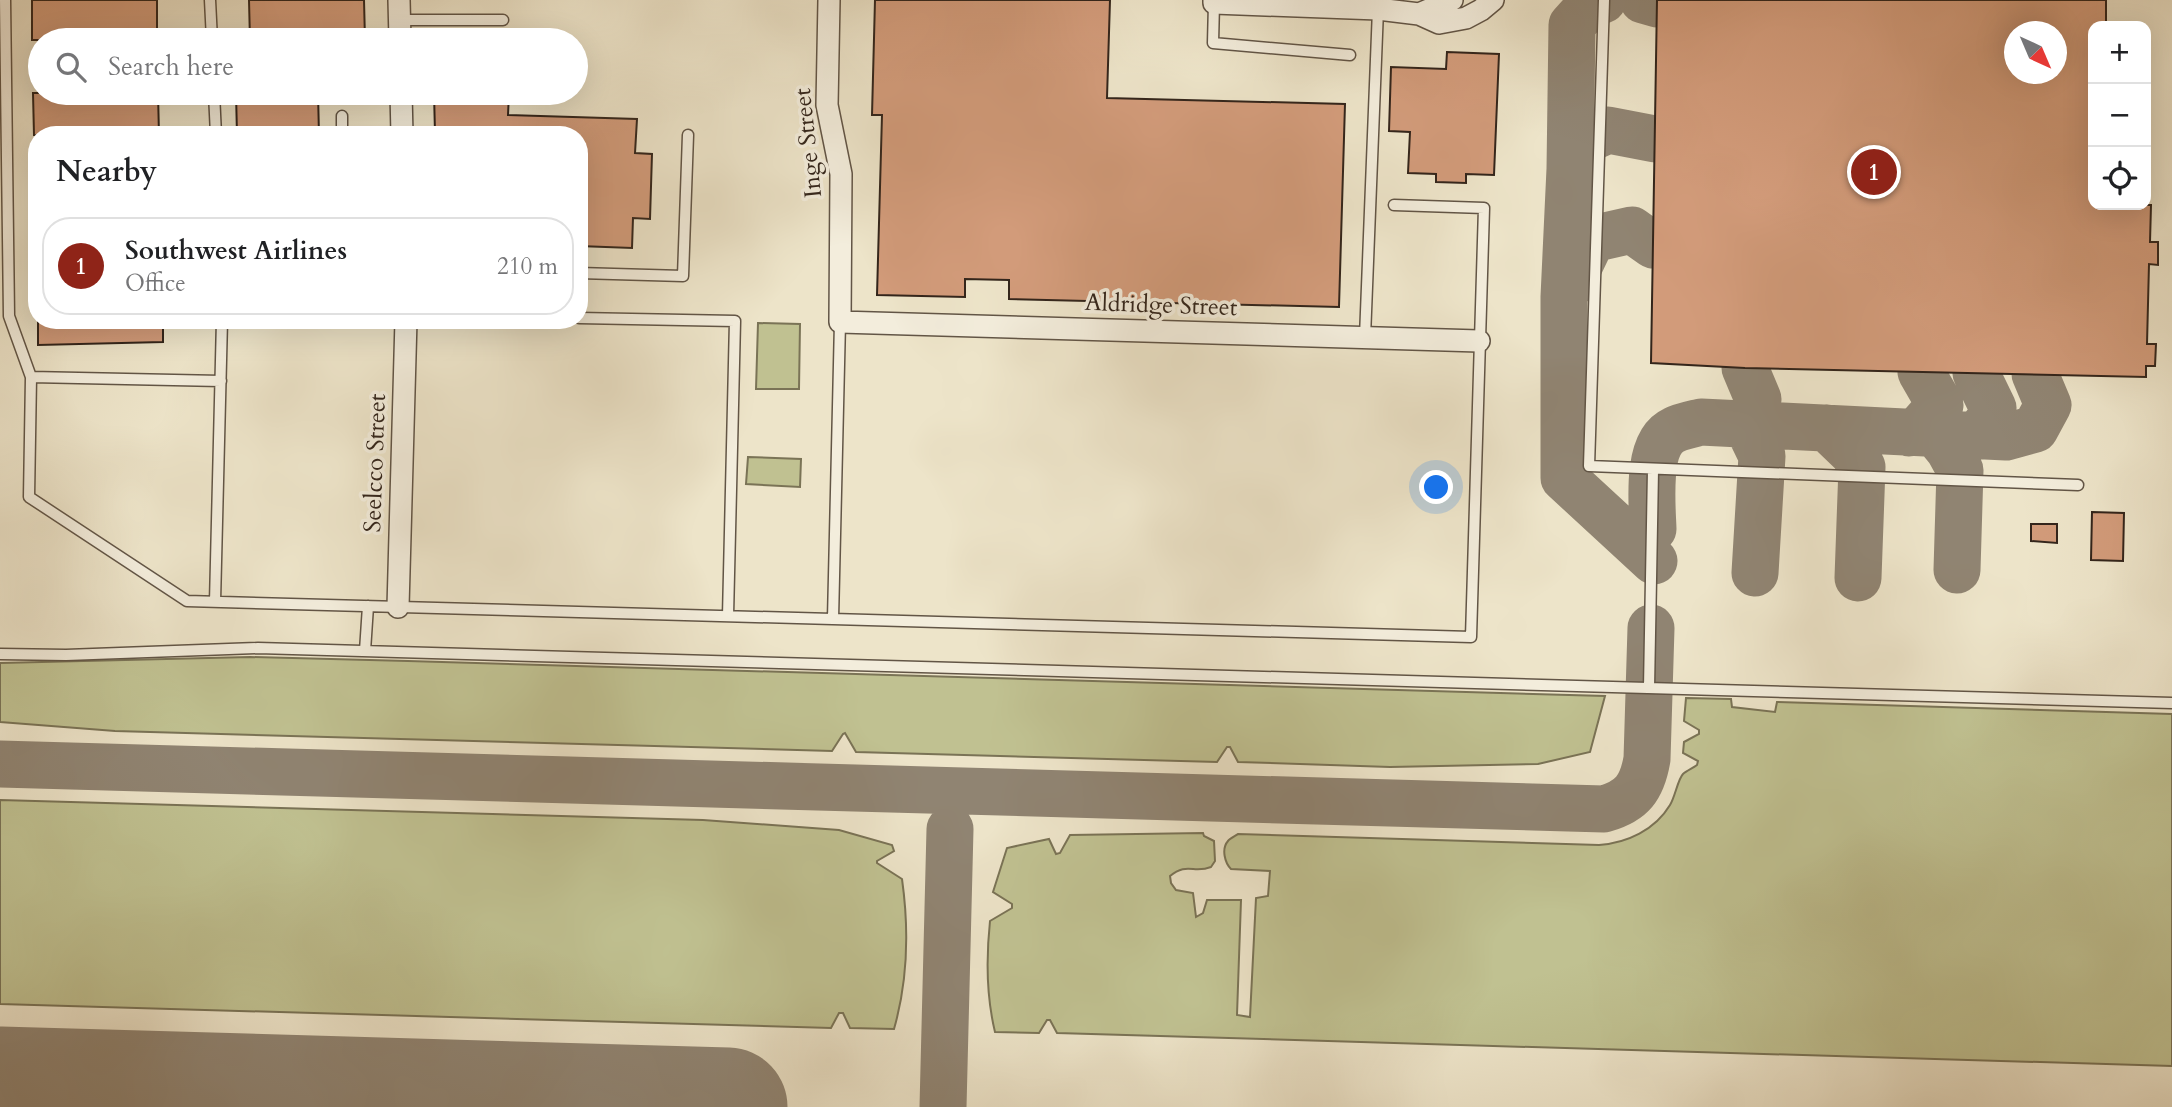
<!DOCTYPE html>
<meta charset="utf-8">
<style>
body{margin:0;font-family:Cardo,serif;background:#f6f6f6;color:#202124}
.controls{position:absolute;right:21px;top:21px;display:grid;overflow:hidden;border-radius:14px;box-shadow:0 7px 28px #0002}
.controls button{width:63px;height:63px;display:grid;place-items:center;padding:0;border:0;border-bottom:2px solid #e0e0e0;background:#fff;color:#202124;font:35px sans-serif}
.compass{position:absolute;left:2004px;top:21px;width:63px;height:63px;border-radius:50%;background:#fff;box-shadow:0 7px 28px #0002;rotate:136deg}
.you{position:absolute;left:1437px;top:488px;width:24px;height:24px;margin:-18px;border:5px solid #fff;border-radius:50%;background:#1a73e8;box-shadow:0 0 0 10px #1a73e833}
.badge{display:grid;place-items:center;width:46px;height:46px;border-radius:50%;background:#8f2418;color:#fff;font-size:23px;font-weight:700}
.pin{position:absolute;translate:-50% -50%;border:4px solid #fff;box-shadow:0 2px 7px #0006}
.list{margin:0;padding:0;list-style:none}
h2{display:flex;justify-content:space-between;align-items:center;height:91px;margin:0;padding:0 28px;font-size:30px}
h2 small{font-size:23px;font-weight:400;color:#757577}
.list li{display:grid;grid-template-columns:46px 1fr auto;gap:21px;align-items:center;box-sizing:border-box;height:98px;margin:0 14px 14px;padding:0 14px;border:2px solid #e0e0e0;border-radius:28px}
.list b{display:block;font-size:26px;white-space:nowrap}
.list p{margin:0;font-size:23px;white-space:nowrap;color:#757577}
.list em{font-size:23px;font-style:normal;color:#757577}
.icon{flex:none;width:38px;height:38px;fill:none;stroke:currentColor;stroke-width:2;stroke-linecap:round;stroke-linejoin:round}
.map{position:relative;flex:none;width:2172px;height:1107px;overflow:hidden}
.search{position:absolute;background:#fff;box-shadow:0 7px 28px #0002;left:28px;top:28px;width:560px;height:77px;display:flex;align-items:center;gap:18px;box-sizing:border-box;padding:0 24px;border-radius:38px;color:#757577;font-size:26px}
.panel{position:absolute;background:#fff;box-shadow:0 7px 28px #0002;left:28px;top:126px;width:560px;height:203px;border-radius:28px}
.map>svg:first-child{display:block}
</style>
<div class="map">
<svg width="2172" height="1107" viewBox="0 0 2172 1107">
<rect width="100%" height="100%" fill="#ede4c9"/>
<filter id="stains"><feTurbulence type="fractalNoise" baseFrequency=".00286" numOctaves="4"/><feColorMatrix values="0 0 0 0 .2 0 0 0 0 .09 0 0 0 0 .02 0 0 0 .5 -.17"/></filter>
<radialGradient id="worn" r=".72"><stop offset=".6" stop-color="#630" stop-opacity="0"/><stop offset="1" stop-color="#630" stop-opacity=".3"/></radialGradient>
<path fill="#c0c191" stroke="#7a7356" stroke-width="2" d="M758,323L800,324L799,389H756Z
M748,457L801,459L800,487L746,484Z
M250,657L408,661L1605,696L1590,752L1538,764L1390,767L1238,762L1230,747H1227L1217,762L856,752L845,733L843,734L832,751L115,731L0,722V663Z
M1686,698L1731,699L1732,707L1775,712L1777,702L2172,714V1066L1057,1033L1050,1020H1047L1039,1033L995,1032C986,995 986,959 990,921L1012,908V904L993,892L1007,848L1049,839L1056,854L1060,853L1070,835L1203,833L1204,836L1214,841L1215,861L1211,867C1194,874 1187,862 1170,876L1171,883L1176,890L1193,893L1196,917L1203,913L1207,900H1241L1237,1015L1250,1017L1256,898L1268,896L1270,871L1231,869C1225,863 1221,849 1228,841C1229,839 1237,835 1238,834L1599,845C1627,843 1655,830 1670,805C1675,797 1678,779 1683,774C1686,771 1693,768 1697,765L1698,761L1683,753L1684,742L1699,734V730L1684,721Z
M0,800L703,820L839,830L892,845L894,851L877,861V863L902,879C909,929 908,980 894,1029L850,1028L843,1013H839L831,1028L0,1004Z"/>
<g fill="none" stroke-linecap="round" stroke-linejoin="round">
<path stroke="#908472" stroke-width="47" d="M1603,0L1591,4L1572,25L1570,169L1564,297V478L1654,561
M1643,0L1657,4
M1570,169L1581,142L1608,130L1655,139
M1569,287L1592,239L1632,230L1653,245
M1745,368L1758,399L1755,419L1747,425L1762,456L1755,573
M1976,373L1993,408L1989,421L1976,436
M1827,428L1853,453L1862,467L1858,578
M1909,433L1919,429L1940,405L1921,372
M1936,434L1949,450L1960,470L1957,570
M1653,529C1652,502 1646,443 1674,430C1682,426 1693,424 1701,422L2006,437L2035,429L2048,405L2035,374
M0,764L1604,809C1632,801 1642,788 1647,759L1651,628
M943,1107L950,829"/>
<path stroke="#908472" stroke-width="119" d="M0,1086L728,1107"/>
</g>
<path fill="#d29b7a" stroke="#33251b" stroke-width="2" fill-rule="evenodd" d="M32,0H157V40H32Z
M249,0H364L365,40H250Z
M875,0H1110L1107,98L1345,104L1339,307L1009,299V280L965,279V297L877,295L882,115H872Z
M1657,0H2106V26H2093V205H2151L2150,242H2158V265L2149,264L2147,344H2156L2155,366H2146V377L1745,368L1651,363ZM2014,32H2056V74H2014Z
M1447,52L1499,54L1494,175L1466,174V183L1436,182V174L1408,173L1410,132L1389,131L1391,67L1446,69Z
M33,93H158L159,135H34Z
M236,93H318L319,135H237Z
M434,93H509L508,115L637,119L635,153L652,154L650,219L633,218L632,248L579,246V135L435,133Z
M38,320H163V342L38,345Z
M2092,512L2124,513L2123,561L2091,560Z
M2031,524H2057V543L2031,541Z"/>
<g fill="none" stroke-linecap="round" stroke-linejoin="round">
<g stroke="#625546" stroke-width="13">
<path id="lane" d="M5,0L9,316L31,377
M210,0L212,40
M1604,0L1589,466L2078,485
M1214,3L1213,43L1350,55
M399,20H503
M214,93L216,135
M342,116V135
M579,273L683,276L688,135
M579,318L735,321L728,616
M1365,337L1378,9
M221,381L31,377L29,497L187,601L1471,637L1484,208L1394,205
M215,602L222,320
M833,619L840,322
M365,651L368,606
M0,654L66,655L258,648L2172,703
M1649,688L1653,470"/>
</g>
<g stroke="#625546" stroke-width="24">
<path id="street" d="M399,0L400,40
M829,0L827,105L841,174L840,322L1479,341
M1214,0V3L1378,9L1419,14L1439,23L1466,18L1481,10L1493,0
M1419,14L1452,0
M401,93L402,135
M398,607L406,320"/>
</g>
<use href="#lane" stroke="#f3eddc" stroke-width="10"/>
<use href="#street" stroke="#f3eddc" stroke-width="21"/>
</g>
<g text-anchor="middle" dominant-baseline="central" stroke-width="7" stroke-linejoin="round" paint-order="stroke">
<g font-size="24" fill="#33251b" stroke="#f3eddc">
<text transform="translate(808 143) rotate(-96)">Inge Street</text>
<text transform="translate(1161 305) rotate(2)">Aldridge Street</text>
<text transform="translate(375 463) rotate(-88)">Seelcco Street</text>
</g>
</g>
<rect width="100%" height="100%" filter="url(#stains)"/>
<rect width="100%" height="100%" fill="url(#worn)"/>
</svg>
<div class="controls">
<button>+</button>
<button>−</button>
<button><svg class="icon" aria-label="locate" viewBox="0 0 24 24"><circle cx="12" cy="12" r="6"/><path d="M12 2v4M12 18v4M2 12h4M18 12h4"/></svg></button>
</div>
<svg class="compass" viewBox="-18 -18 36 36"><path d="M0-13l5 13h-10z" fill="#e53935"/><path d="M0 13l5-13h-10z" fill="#757577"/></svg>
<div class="you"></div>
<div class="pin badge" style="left:1874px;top:172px">1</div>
<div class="search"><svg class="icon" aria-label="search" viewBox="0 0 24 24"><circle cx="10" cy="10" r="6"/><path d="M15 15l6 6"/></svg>Search here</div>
<section class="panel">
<h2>Nearby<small></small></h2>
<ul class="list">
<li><span class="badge">1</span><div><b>Southwest Airlines</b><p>Office</p></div><em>210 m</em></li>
</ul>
</section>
</div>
